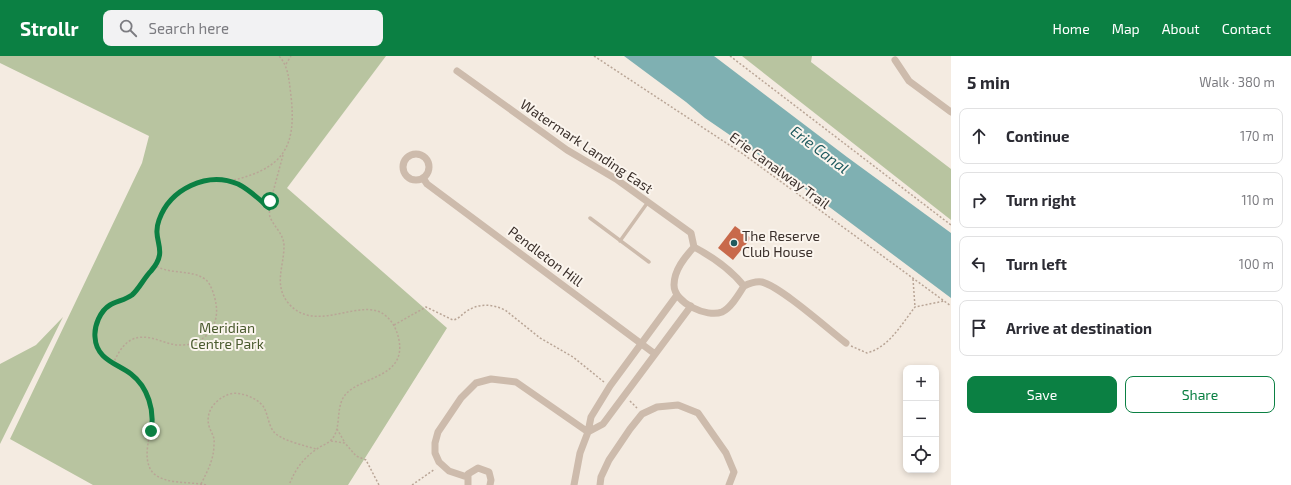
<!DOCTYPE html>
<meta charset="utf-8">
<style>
body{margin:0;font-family:"Exo 2",sans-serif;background:#f2f2f3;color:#2b2b33}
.controls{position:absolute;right:12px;bottom:12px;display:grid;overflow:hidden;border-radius:8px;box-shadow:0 2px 6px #0003}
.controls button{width:36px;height:36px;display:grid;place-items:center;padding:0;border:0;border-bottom:1px solid #e1e1e2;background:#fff;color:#2b2b33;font:20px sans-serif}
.stop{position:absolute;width:12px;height:12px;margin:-9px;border:3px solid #0b8043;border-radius:50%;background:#fff}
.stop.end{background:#0b8043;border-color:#fff;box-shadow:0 1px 4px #0008}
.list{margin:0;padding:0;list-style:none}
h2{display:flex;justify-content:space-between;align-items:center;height:52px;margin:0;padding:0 16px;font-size:17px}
h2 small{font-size:13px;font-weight:400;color:#7c7c81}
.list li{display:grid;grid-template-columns:26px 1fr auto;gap:12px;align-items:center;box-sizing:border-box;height:56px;margin:0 8px 8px;padding:0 8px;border:1px solid #e1e1e2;border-radius:8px}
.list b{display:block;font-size:15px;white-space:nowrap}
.list em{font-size:13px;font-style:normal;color:#7c7c81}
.actions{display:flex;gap:8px;padding:12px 16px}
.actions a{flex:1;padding:9px 0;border:1px solid #0b8043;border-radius:8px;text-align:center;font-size:14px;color:#0b8043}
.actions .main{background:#0b8043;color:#fff}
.icon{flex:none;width:22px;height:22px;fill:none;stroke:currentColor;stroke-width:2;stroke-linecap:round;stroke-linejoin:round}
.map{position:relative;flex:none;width:951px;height:429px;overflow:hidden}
header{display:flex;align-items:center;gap:24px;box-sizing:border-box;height:56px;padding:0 20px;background:#0b8043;color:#fff}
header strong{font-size:19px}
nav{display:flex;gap:22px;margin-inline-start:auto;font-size:14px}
.search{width:280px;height:36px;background:#f2f2f3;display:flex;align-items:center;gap:10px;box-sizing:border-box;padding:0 14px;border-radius:8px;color:#7c7c81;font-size:15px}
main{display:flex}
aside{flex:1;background:#fff}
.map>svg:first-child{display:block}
</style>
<header>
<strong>Strollr</strong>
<div class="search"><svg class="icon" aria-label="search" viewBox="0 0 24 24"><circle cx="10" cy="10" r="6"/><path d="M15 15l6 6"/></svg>Search here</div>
<nav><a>Home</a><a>Map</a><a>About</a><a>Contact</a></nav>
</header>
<main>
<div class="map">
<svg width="951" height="429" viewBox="0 0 951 429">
<rect width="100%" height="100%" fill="#f4ebe1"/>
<path fill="#b8c4a0" d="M0,0H386L287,132L447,272L348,429H93L10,383L142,107L149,80L0,7Z
M742,0H812L811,6L951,113V164Z
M63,261L0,388V308L36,289Z"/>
<path fill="#7fb0b2" d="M624,0H714L847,101L951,177V242L772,108L705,62L686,46Z"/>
<path fill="#c8694b" d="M735,170L751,182L733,204L718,192Z"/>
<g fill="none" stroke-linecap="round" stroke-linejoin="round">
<path stroke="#b9a596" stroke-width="1.5" stroke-dasharray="2 2" stroke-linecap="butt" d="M594,0L743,98L951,250
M730,0L951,169
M286,8L291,0
M230,125C282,113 297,93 291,40C289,25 289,11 279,0
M269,151L283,99
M913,223L915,251
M394,269L426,251L453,264C459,263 462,258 467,255C479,247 492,248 505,254L540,282L573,301L604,326
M851,290L867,297C889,291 901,269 915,251L944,245
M113,308C117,299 122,289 131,284C149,275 164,290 182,289C204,289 220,270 216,248C215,241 211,227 205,223C190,213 172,219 156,210
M630,345L637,352
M337,373L345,387
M331,385L345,387L356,400L366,404L379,429
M201,428C208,414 214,403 214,388C215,380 211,377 209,370C205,356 215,344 227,339C237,334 256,341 263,350C268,357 268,369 274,376C280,384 306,390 316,393
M206,429C187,425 167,429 153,417C137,397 160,368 147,340C144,333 140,327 134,321C119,308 95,304 95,279C95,246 118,252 133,238C140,231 147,220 153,212C166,197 155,185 158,168C167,126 219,113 252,136C256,139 266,147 269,152C270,155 269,158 270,161C274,171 284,178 284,190C284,211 273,229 289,248C317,279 362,239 386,260C393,266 397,274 399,284C406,322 361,320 345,339C335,352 342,371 332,383C328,388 322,389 317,393C303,402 295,414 289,429
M412,429L435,413"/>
<path stroke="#cdbbac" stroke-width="3.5" d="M590,162L649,206
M620,185L648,146"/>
<path stroke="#cdbbac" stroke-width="7" d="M895,4L909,25L951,56
M457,15L567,94L616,123L691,177L694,191
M403 111a13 13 0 1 1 26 0a13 13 0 1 1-26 0Z
M423,122L427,128L655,298
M694,191C713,201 731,214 744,230C739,238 731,252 722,256C707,262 674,247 674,229C674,214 685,201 694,191Z
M744,230C750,227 755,225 762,226C781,231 828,273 846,287
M588,376L603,368L691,250
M467,421L449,415L439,406L435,397V387L438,376L461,342L476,327L491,323L516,326L588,376
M468,429V418L478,412L489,416L491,424L490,429
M574,429L580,397L588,376L591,361L610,330L677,239
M600,429L601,421L609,404L630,373L642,358L657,351L678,349L698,357L726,397L734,416L729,429"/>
</g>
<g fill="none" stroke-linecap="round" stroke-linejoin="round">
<path stroke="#0b8043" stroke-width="5" d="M151,375C155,355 148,331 131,318C116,307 96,303 95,281C94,270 100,255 110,249C117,245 125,244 132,239C139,233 144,222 151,215C170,193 151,186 159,164C170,133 207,115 238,128C250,134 259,143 269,152L270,145"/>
</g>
<circle fill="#1f5a5e" stroke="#fbf5ee" stroke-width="1.5" cx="734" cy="187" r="4"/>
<g text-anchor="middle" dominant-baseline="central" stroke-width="4" stroke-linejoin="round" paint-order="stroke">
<g font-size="14" fill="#3b302b" stroke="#fbf5ee">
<text transform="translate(587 90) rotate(34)">Watermark Landing East</text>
<text transform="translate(780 114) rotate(36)">Erie Canalway Trail</text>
<text transform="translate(546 200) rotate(37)">Pendleton Hill</text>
</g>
<g font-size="14" fill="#3b302b" stroke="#fbf5ee" text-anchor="start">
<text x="742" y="179">The Reserve<tspan x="742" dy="16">Club House</tspan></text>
</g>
<g font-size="14" fill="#4a5a2e" stroke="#fbf5ee">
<text x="227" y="271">Meridian<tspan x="227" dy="16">Centre Park</tspan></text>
</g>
<g font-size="15" font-style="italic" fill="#1f5a5e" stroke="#fbf5ee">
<text transform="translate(820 93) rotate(37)">Erie Canal</text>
</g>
</g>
</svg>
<div class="controls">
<button>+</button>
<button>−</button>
<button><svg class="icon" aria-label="locate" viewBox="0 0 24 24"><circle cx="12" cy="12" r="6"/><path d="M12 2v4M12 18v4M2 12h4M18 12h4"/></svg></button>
</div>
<div class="stop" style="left:270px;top:145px"></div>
<div class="stop end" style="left:151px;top:375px"></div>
</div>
<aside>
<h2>5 min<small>Walk · 380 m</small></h2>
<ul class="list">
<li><svg class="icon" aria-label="ahead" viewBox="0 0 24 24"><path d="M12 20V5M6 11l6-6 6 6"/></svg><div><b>Continue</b></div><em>170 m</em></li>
<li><svg class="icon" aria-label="right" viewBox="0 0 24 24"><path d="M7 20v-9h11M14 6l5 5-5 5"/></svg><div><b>Turn right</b></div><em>110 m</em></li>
<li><svg class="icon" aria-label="left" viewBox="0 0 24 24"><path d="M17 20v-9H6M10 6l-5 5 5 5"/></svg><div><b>Turn left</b></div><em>100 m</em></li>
<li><svg class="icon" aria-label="arrive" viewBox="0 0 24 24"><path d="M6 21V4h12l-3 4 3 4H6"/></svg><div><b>Arrive at destination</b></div></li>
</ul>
<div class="actions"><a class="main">Save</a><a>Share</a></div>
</aside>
</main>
